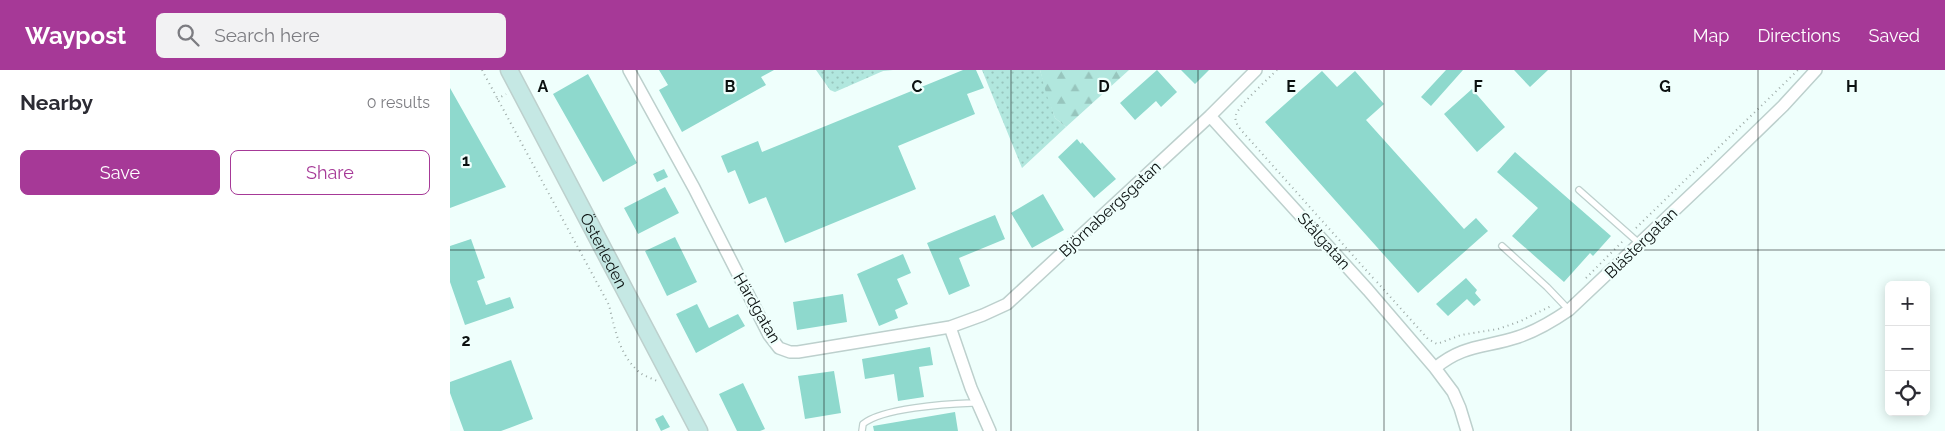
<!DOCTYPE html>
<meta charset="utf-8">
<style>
body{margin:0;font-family:Raleway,sans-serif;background:#f2f2f3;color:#2b2b33}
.controls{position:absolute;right:15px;bottom:15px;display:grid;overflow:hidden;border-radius:8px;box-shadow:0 2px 12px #0003}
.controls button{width:45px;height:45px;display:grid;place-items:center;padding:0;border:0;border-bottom:1px solid #e1e1e2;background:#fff;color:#2b2b33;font:25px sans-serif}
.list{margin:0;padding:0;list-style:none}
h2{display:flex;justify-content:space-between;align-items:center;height:65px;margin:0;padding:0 20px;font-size:21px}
h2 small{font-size:16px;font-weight:400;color:#7c7c81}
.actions{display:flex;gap:10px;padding:15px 20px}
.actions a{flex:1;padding:11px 0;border:1px solid #a63997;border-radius:8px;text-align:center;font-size:18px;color:#a63997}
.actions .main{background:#a63997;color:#fff}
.icon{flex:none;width:28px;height:28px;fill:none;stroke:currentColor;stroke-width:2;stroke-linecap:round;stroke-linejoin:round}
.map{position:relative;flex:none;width:1495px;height:361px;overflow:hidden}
header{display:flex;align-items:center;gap:30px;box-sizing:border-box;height:70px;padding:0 25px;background:#a63997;color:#fff}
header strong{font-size:24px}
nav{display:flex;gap:28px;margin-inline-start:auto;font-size:18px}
.search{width:350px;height:45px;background:#f2f2f3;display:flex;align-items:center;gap:12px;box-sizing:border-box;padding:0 18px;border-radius:8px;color:#7c7c81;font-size:19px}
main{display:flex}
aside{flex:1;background:#fff}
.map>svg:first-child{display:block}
</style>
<header>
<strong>Waypost</strong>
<div class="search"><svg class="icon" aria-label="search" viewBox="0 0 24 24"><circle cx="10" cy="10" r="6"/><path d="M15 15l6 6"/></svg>Search here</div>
<nav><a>Map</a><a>Directions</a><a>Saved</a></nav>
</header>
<main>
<aside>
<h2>Nearby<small>0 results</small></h2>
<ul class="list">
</ul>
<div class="actions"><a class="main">Save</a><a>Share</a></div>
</aside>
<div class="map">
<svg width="1495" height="361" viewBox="0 0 1495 361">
<defs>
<pattern id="grass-dots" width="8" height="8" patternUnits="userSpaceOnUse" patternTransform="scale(1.25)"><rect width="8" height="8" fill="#b1e7de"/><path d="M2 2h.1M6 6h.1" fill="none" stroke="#97c5bd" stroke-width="1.8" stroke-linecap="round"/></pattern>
<pattern id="forest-firs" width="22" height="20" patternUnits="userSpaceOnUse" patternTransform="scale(1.25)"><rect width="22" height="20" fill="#b1e7de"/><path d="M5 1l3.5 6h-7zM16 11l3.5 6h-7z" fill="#97c5bd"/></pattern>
</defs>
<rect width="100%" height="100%" fill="#effffc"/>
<path fill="url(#grass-dots)" d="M366,0H443L433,1L385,22L380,20Z
M532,0H590L605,48L616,57L572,98Z"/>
<path fill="url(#forest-firs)" d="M590,0H679L616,57L605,48L596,23Z"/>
<path fill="#8ed9cd" d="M209,0H324L311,7L316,15L232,62L209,20L218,15Z
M513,0H526L534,18L517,24L525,44L448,76L466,119L335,173L316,127L299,134L285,100L278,103L271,86L308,71L312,82Z
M707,0L727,22L711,37L706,31L685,50L670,33Z
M731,0H759L745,14Z
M996,0H1013L981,36L971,27Z
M1064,0H1098L1080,17Z
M872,1L887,17L905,1L934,34L916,50L1014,159L1026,148L1038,161L968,223L815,52Z
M138,4L187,93L153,112L103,24Z
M0,18L56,117L0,138Z
M1022,19L1055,57L1027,82L994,44Z
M627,69L631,74L632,72L666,109L644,128L608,87Z
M1065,82L1161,166L1143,186L1140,183L1114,212L1062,166L1088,138L1047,102Z
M214,99L218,107L207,112L203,104Z
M215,117L229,143L188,164L174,138Z
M593,124L614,160L582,178L561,143Z
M545,145L555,169L509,188L520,216L499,225L477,173Z
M225,167L247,212L217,226L195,181Z
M21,169L35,208L27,211L36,235L60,227L64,238L15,255L0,212V176Z
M453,184L461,203L447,209L458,234L445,240L448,248L429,256L407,204Z
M1016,208L1027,220L1025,223L1031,230L1024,236L1017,229L998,246L986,234Z
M393,224L397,252L347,260L343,232Z
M247,234L259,258L288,244L295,256L246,283L226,244Z
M480,277L483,295L469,297L474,327L448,331L444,304L415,309L412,289Z
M61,290L83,349L51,361H14L0,323V312Z
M384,301L391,343L355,349L348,306Z
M293,313L315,359L310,361H287L269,324Z
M505,342L508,361H424L423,356Z
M213,345L220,357L211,361L205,349Z"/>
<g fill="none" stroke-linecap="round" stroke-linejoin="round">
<g stroke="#bdd0cd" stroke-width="8">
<path id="service" d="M1129,120L1190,174
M1052,176L1097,217L1119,240
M412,361L413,354C432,338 496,334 522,333L526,330"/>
</g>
<g stroke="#bdd0cd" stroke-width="14">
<path id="minor" d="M179,0L244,118L319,265L329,278L340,282H348L500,257L521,318L540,361
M760,46L918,220L985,298L1003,322L1010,338L1017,361
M500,257L533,245L557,234L760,46L806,0
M985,298C1014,274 1035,278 1068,267C1086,261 1103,251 1119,240L1266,101L1333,36L1366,0"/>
</g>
<g stroke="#bdd0cd" stroke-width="19">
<g id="secondary">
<path id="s1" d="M59,0L249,361"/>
</g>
</g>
<path stroke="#9eaba8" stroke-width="2" stroke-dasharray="1 4" stroke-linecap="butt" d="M32,0L159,235C165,260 169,284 189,302C194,306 201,308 207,311
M827,0C819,8 788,36 786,45C784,51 788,56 791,60L924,209
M47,29L56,24
M1186,158L1348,0
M1136,208L1173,171
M927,212L978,269L987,274L1011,265L1048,259L1071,251L1103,235"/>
<use href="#service" stroke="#fff" stroke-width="5.5"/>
<use href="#minor" stroke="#fff" stroke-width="11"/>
<use href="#secondary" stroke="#c5e8e4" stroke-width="16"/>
</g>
<path fill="none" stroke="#0b1110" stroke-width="1" stroke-opacity="0.55" d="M187,0V361M374,0V361M561,0V361M748,0V361M934,0V361M1121,0V361M1308,0V361M0,180H1495"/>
<g text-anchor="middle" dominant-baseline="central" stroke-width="4.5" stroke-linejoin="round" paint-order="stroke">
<g font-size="16" fill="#0b1110" stroke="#effffc">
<text transform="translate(660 139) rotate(-43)">Björnabergsgatan</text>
<text transform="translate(874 171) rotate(48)">Stålgatan</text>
<text transform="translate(1191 173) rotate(-44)">Blästergatan</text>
<text stroke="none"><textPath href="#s1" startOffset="204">Österleden</textPath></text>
<text transform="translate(307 238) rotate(60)">Härdgatan</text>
</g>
</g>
<g font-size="16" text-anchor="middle" font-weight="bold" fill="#0b1110" stroke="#effffc" stroke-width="4.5" stroke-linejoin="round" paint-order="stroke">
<text x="93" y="22">A</text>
<text x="280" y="22">B</text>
<text x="467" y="22">C</text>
<text x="654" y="22">D</text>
<text x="841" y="22">E</text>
<text x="1028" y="22">F</text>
<text x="1215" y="22">G</text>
<text x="1402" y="22">H</text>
<text x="16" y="96">1</text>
<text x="16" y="276">2</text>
</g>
</svg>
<div class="controls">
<button>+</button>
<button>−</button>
<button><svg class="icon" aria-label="locate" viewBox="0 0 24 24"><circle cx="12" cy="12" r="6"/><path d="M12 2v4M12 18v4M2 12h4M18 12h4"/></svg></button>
</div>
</div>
</main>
